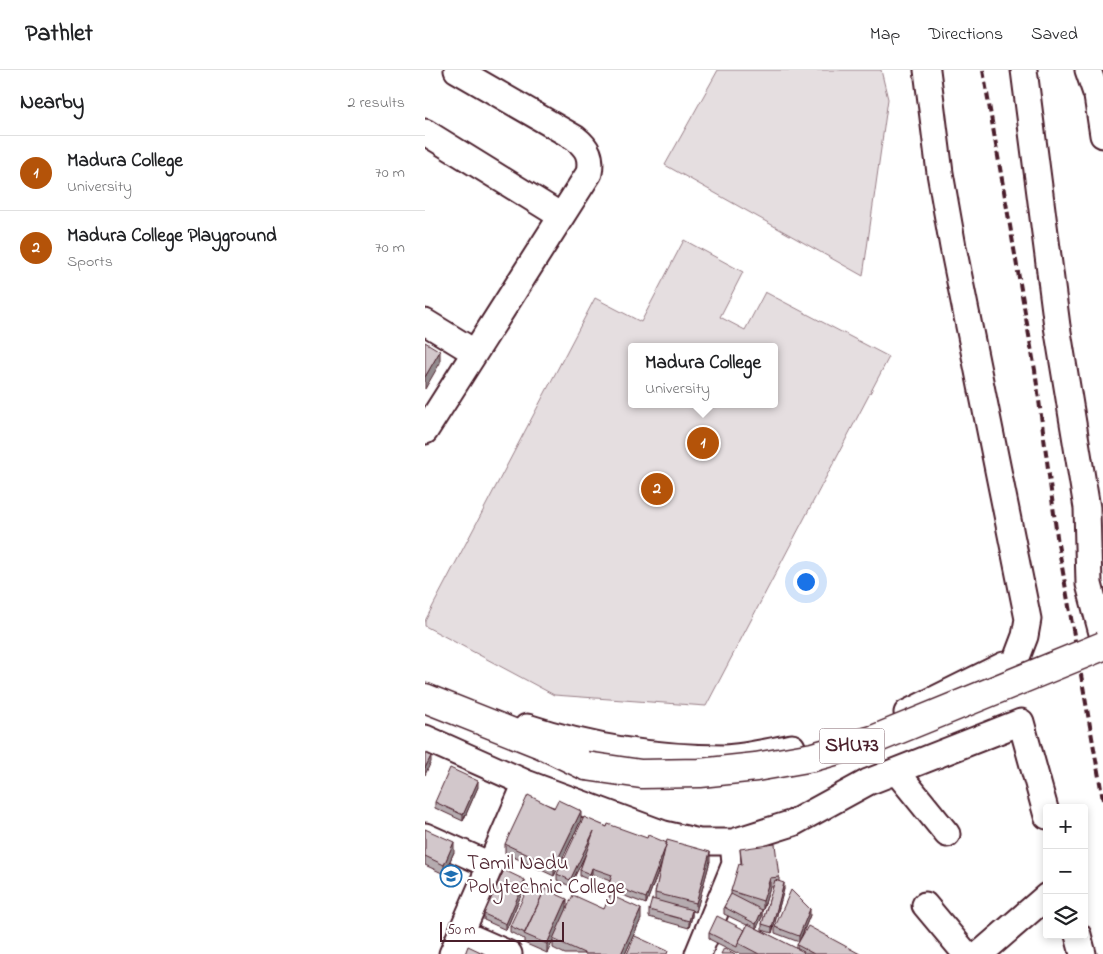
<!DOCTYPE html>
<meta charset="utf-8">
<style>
body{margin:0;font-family:"Indie Flower",sans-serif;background:#f2f2f2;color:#202124}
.controls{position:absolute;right:15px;bottom:15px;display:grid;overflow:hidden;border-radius:5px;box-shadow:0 2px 8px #0003}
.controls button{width:45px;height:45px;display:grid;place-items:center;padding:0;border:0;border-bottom:1px solid #e0e0e0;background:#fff;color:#202124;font:25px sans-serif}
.scale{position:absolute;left:15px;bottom:12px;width:124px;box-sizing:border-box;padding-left:5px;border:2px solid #4a1f2b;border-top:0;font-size:14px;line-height:18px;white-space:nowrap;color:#4a1f2b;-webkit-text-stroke:4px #fff;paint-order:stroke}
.you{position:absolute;left:380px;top:511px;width:18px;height:18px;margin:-12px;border:4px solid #fff;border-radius:50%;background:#1a73e8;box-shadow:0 0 0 8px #1a73e833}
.badge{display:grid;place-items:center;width:32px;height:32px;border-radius:50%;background:#b45309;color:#fff;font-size:16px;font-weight:700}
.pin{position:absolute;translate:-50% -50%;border:2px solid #fff;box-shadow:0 1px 5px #0006}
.popup{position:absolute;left:203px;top:273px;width:150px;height:65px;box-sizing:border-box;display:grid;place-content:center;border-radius:5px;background:#fff;filter:drop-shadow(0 1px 4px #0005);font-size:16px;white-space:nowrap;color:#757577}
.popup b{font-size:19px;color:#202124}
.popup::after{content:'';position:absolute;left:50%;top:100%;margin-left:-10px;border:10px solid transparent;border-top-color:#fff}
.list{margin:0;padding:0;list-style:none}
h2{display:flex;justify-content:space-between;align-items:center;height:65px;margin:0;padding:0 20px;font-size:21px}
h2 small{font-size:16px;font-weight:400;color:#757577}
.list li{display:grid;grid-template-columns:32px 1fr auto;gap:15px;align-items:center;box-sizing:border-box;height:75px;padding:0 20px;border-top:1px solid #e0e0e0}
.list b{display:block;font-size:19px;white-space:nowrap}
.list p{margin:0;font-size:16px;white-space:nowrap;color:#757577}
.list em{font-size:16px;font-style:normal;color:#757577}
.icon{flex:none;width:28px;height:28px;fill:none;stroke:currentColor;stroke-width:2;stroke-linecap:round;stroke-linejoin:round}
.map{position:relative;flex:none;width:678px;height:884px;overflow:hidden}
header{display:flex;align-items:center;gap:30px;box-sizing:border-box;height:70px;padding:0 25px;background:#fff;border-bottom:1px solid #e0e0e0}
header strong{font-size:24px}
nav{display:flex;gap:28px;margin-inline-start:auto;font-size:18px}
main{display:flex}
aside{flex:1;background:#fff}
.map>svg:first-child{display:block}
</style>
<header>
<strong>Pathlet</strong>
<nav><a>Map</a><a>Directions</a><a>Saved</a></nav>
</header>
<main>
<aside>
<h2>Nearby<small>2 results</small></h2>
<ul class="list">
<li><span class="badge">1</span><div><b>Madura College</b><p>University</p></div><em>70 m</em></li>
<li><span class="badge">2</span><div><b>Madura College Playground</b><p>Sports</p></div><em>70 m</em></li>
</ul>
</aside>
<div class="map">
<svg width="678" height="884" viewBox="0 0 678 884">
<rect width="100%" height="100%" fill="#fff"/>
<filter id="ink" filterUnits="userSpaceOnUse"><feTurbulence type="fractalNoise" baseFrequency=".02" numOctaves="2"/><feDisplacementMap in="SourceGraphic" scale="10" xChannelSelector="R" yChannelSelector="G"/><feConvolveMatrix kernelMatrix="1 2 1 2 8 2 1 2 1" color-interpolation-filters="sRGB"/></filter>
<g filter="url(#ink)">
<path fill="#e5dee0" stroke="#987e86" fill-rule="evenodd" d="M293,0H456L463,29L438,206L240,95Z
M259,170L318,202L295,247L320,260L340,222L464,287L281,636L129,625L0,556V551L170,228L216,252ZM207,277H349V334H207Z"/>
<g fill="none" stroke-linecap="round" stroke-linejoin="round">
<g stroke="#4a1f2b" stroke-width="29">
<path id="minor" d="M599,0L632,256L662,438L664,514L678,567
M663,0L672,26L678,65
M0,62L136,146
M0,252L49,282
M0,361L164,103C167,87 163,78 150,68L32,0
M482,643L579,595H589L600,566L603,549L528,177L515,103L502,0
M102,657C166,678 231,688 299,688C321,687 345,681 367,677
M0,668L101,713L239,764L274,772H308L368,753L443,712L596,652L622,746
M471,701L522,764
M0,766L65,795
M500,835L541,884
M36,863L84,884
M653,865L658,884
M27,884L101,713
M273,884L310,794L308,772
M555,884L622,826"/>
</g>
<g stroke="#4a1f2b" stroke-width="31">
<path id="major" d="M0,628L116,674L161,696"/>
</g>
<use href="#minor" stroke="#fff" stroke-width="25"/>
<use href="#major" stroke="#fff" stroke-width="28"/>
<path stroke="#4a1f2b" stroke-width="4" stroke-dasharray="8 4" stroke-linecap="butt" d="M558,0L610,300L633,474L678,730"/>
<g stroke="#4a1f2b" stroke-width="31" stroke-linecap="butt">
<path id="major-bridge" d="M161,696L216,704L275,703L331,697L388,687L448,670L678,576"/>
</g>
<use href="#major-bridge" stroke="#fff" stroke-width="28"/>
</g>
<path fill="#b5abaf" stroke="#4a1f2b" d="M53,717L38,751L10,738V732Z
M156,750L129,806L80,783V774Z
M182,757L285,791L271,842L267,841V846L264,858L224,847V840L230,830V823L237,792L221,834L184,820V814L185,811L167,804L165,810L155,806V800L161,783L145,816L132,810V804Z
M0,759L29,782L19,804L0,795Z
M315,779L354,807V812L359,819L347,863L337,860V854L348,817H345L338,840H337V847L331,858L372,879V875L374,872L350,863V857L385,845L376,868L435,884H316L313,882L312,883L284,869V863L320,860L322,855L299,844V837L306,824V821L316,794Z
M100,816L81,860L59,850V844Z
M142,838L179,839L216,849L200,884H140L128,878V871L122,883L99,873V869L85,862V856Z"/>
<path fill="#938b8e" stroke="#4a1f2b" d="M15,281V293L0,319V307Z
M6,686V692L0,705V698Z
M53,711V717L38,751V745Z
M156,741V750L129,806V797Z
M169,761V767L145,816V810Z
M29,772V782L19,804V795Z
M242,773V779L221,834V828Z
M285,782V791L271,842V833Z
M167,798V804L165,810V804Z
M345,808V817L338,840V831Z
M100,810V816L81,860V854Z
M359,813V819L347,863V857Z
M142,829V839L122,883V874Z
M216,839V849L200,884H196Z
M385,839V845L374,872V866Z
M267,840V846L264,858V851Z
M337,840V847L331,860V854Z"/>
<path fill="#d2c7cb" stroke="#4a1f2b" d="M0,272L15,281L0,307Z
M0,683L6,686L0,698Z
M25,698L53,711L38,745L10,732Z
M103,725L129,738L133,730L156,741L129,797L80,774Z
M159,747L182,757L183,754L222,768L223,765L242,773L221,828L184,814L187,805L167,798L165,804L155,800L169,761L145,810L132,804Z
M0,759L29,772L19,795L0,786Z
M242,770L285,782L271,833L230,823Z
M350,774L354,807L345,808L338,831L306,821L314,794L317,795L315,779Z
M79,800L100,810L81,854L59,844Z
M350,810L359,813L347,857L337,854Z
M104,815L119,821L100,863L85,856Z
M120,819L142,829L122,874L99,864Z
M366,820L385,839L374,866L350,857Z
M306,824L337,840L331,854L299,837Z
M148,825L179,839L185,825L216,839L196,884H158L159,883L128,869Z
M227,829L267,840L264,851L224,840Z
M292,846L320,860L313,873L312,877L284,863Z
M323,854L379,882L378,884H334L313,873Z
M383,856L435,884H389L372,875Z
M210,866L243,881L242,884H202Z
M43,876L60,884H40Z
M299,878L310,884H296Z"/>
</g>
<defs>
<g id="university-ring" transform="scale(1.125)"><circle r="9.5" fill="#fff" stroke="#1f6fb2" stroke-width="1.5"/><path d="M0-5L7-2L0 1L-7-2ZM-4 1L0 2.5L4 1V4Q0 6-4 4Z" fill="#1f6fb2"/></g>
</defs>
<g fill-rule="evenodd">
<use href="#university-ring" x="26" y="806"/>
</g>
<g text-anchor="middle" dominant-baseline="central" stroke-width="4.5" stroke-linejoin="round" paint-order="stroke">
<rect fill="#fff" stroke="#80626b" stroke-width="1" x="394.5" y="658.5" width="65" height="35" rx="4"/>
<g font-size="20" font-weight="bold" fill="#4a1f2b">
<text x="427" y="676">SHU73</text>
</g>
<g font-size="21" fill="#4a1f2b" stroke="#fff" text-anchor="start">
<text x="42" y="794">Tamil Nadu<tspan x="42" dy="24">Polytechnic College</tspan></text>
</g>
</g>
</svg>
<div class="controls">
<button>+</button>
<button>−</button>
<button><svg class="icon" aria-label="layers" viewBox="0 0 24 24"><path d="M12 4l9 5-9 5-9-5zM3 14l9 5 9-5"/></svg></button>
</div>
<div class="scale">50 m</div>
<div class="you"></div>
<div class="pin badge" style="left:278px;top:373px">1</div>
<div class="popup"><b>Madura College</b>University</div>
<div class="pin badge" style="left:232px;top:419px">2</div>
</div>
</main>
